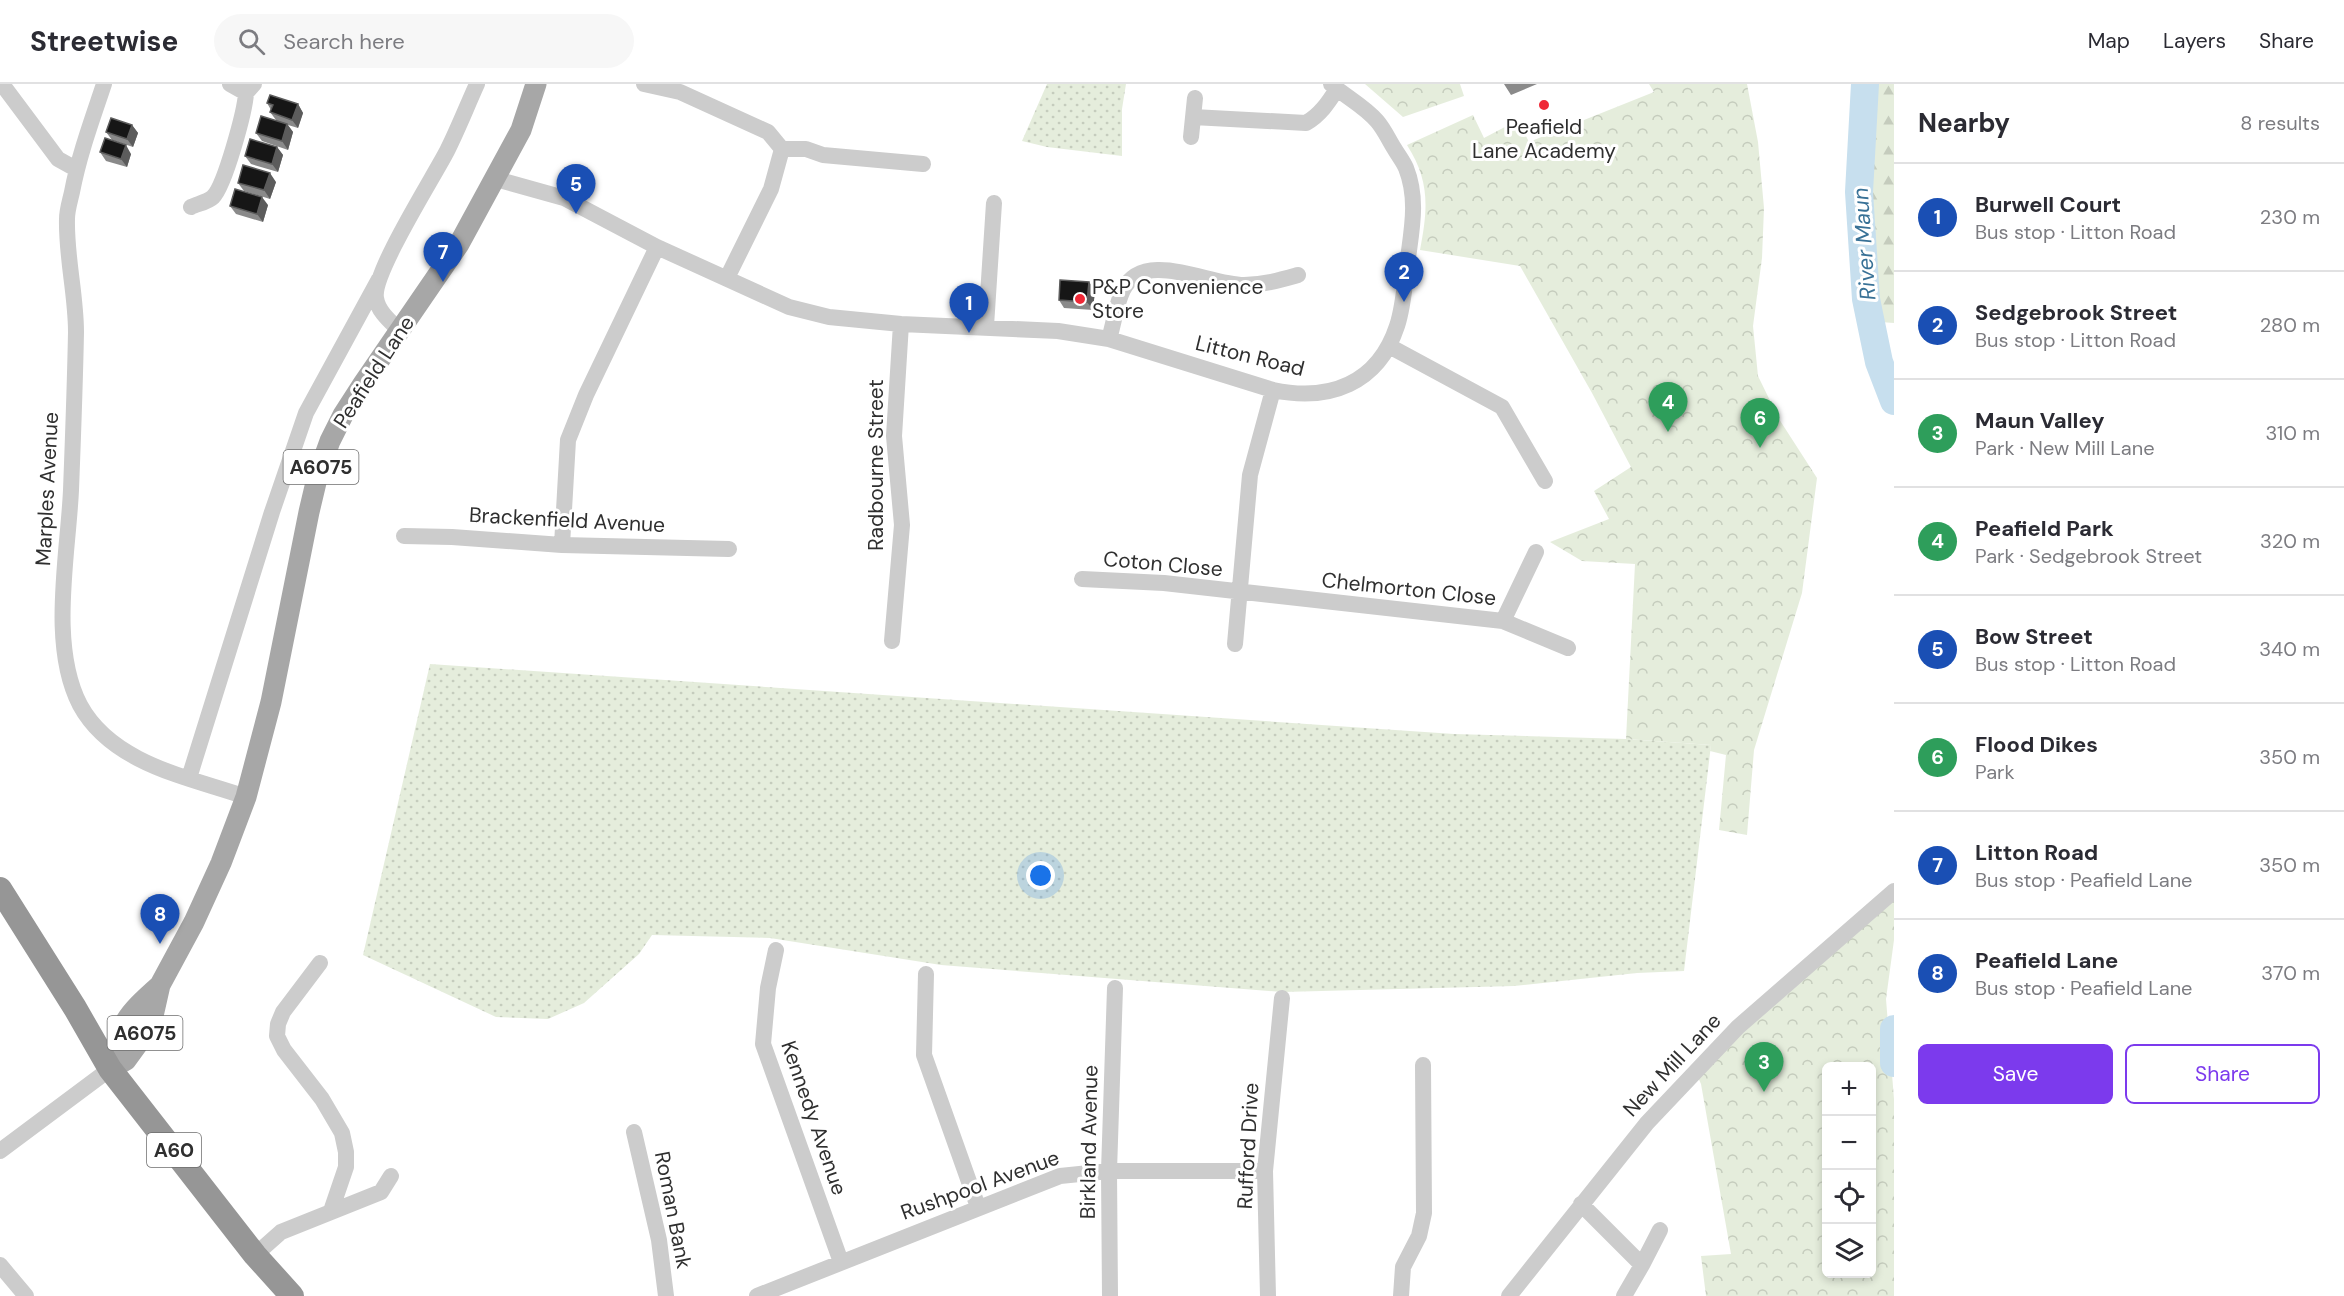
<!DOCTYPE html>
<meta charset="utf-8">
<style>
body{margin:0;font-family:"DM Sans",sans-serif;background:#f7f7f7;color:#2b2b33}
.controls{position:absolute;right:18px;bottom:18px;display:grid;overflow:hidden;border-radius:9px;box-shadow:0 3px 9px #0003}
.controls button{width:54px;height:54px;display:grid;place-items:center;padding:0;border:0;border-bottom:2px solid #e1e1e2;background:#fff;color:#2b2b33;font:30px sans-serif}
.you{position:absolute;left:1041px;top:792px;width:21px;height:21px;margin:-15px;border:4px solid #fff;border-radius:50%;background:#1a73e8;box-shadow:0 0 0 9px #1a73e833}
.badge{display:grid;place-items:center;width:39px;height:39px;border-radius:50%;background:#7c3aed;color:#fff;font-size:20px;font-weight:700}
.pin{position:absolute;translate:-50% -50px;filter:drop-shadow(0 2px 3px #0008)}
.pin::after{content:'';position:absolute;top:32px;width:21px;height:18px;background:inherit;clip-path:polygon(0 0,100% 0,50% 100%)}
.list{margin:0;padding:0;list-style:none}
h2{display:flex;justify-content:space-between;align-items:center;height:78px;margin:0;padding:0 24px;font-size:26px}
h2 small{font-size:20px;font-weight:400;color:#7c7c81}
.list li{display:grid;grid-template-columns:39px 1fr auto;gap:18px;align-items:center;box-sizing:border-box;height:108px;padding:0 24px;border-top:2px solid #e1e1e2}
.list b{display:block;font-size:22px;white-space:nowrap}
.list p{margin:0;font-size:20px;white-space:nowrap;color:#7c7c81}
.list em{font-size:20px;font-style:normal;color:#7c7c81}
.actions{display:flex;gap:12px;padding:18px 24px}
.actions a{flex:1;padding:14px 0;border:2px solid #7c3aed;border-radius:9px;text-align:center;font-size:21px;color:#7c3aed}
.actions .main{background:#7c3aed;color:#fff}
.icon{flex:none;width:33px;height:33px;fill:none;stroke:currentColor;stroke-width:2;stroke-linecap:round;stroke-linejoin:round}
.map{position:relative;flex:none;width:1894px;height:1212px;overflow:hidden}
header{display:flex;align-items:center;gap:36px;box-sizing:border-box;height:84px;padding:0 30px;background:#fff;border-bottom:2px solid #e1e1e2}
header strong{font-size:28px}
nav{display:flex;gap:33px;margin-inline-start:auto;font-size:21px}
.search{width:420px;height:54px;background:#f7f7f7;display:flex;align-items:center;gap:15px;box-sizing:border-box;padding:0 21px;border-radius:33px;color:#7c7c81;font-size:22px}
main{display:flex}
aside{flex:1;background:#fff}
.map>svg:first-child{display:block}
</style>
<header>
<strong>Streetwise</strong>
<div class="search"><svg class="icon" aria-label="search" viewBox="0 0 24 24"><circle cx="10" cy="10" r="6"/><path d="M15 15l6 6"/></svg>Search here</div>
<nav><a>Map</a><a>Layers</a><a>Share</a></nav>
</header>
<main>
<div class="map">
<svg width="1894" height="1212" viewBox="0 0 1894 1212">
<defs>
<pattern id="grass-dots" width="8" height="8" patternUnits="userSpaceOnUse" patternTransform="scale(1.5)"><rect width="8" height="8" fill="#e5eddc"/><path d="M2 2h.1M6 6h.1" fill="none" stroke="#c5ccbd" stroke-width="1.8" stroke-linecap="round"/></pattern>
<pattern id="forest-firs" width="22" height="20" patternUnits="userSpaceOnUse" patternTransform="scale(1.5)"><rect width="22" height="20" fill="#e5eddc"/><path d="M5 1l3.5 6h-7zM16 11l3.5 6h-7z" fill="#c5ccbd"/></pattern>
<pattern id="park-crowns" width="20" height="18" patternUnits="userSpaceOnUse" patternTransform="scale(1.5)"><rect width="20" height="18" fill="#e5eddc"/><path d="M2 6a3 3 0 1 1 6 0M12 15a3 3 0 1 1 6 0" fill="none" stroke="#c5ccbd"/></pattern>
</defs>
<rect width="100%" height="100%" fill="#fff"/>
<path fill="url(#grass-dots)" d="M1047,0H1126L1122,25V72L1047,63L1022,57Z
M430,580L1454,650L1626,655L1711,661L1684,887L1637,889L1514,902L1283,908L941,881L770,854L652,851L639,870L584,919L548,935L496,933L363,871Z"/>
<path fill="url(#forest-firs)" d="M1875,0H1894V239L1880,238L1871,115Z"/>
<path fill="url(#park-crowns)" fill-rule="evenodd" d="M1365,0H1460L1464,12L1403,33Z
M1649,0H1747L1758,58L1764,124L1762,174L1753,242L1758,292L1779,335L1817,394L1802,509L1754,666L1747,751L1719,746L1726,671L1710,667L1711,661L1626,655L1635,480L1582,477L1550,458L1609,435L1594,407L1631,383L1592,309L1520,182L1420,166C1428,125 1430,97 1407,61L1473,31L1484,54L1518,36L1529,58L1654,8Z
M1894,812V856L1886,915L1894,1015V1212H1706L1701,1172L1731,1170L1701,1000L1696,989ZM1826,982H1872V1190H1826Z"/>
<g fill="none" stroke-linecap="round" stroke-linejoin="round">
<path stroke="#c7dfee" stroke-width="28" d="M1865,0L1859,108L1866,215L1879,278L1894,317
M1894,945V979"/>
<path stroke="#ccc" stroke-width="16" d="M2,0L58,75L76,85
M104,0C92,36 79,71 72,108C70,117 67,126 67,135C66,173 76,210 76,248C75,301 73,354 71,406C68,472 49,561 80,621C112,680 188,693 246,713
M230,0L246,9
M644,0L680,8L768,48L782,65L771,105L727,194
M1193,33L1306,39C1320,31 1328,19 1337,5
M1191,53L1195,14
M782,65H806L823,71L923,80
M496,95L564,114L657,163L789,223L829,233L901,240L1058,247L1109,255L1273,306C1329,318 1378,300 1397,242C1404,221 1405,196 1408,174C1412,144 1418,114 1406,84C1403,77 1398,71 1394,64C1389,56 1384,45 1377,37C1364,22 1346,13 1331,0
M191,123C197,120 208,118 213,113C225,101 245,27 246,9L254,0
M986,242L994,119
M400,247C391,238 378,228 376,214C372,190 433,94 447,67C458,45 467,22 477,0
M1109,255C1114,239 1116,220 1123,206C1144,164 1208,201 1244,201C1263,201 1280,196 1298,191
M1389,262L1502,323L1545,397
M404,452L452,453L562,461L729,465
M562,461L568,356L586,311L657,163
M1082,495L1164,499L1503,537L1568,564
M1503,537L1536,468
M892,557L902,441L894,352L901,240
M1235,560L1250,391L1273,306
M189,694L272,428L306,329L379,195
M776,866L768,904L763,960L841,1178
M320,879L283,928L278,940L277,952L284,966L322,1015L342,1049L346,1068V1083L331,1127
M926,890L924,971L978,1123
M634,1048L659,1156L666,1212
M0,1067L110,985
M1581,1120L1642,1181L1660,1146
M255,1171L281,1148L381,1108L391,1092
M0,1181L26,1212
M757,1212L1060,1092L1109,1087H1265
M1110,1212L1109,1087L1115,904
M1268,1212L1265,1087L1282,914
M1401,1212L1403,1183L1419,1152L1424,1129L1423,981
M1509,1212L1647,1039L1738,943L1894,807
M1624,1212L1642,1181"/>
<path stroke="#a7a7a7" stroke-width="21" d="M110,985L126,976L142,954L153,932L160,901L194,838L221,779L246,713L271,618L309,428L318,390L330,357L343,331L363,300L459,160L521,46L536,0
M110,985C120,939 125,932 160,901"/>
<path stroke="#969696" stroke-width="24" d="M0,805L75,924L110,985L255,1171L292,1212"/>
</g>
<path fill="#8a8a8a" d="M1504,0H1537L1511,11Z
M267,19L298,20L303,29L298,44L288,41L293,48L288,66L262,57L256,49L276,36L270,28L271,26Z
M132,41L138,49L133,63L112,56L106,48Z
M277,63L283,71L278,88L251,80L245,72Z
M100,68L131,70L127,83L106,77Z
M276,98L270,115L244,107L238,99Z
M268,121L263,138L236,130L230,122Z
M1089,198L1095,206L1093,226L1064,224L1059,216Z"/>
<path fill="#5c5c5c" d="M298,20L303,29L298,44L292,36Z
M287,40L293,48L288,66L282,57Z
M132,41L138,49L133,63L127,55Z
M126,61L131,70L127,83L121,75Z
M277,63L283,71L278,88L272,80Z
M270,89L276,98L270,115L264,106Z
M262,113L268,121L263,138L257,130Z
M1089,198L1095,206L1093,226L1087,218Z"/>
<path fill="#161616" stroke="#5c5c5c" stroke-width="1.5" d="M270,11L298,20L292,36L270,28L273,21L267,19Z
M261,32L287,40L282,57L256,49Z
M111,34L132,41L127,55L106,48Z
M105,54L126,61L121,75L100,68Z
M250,55L277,63L272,80L245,72Z
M243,81L270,89L264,106L238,99Z
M235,105L262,113L257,130L230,122Z
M1060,196L1089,198L1087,218L1059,216Z"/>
<g fill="#ef2836" stroke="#fff" stroke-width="2">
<circle cx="1544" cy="21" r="6"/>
<circle cx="1080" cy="215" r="6"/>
</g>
<g text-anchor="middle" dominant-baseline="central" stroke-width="6" stroke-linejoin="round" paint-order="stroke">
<g fill="#fff" stroke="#6d6d6d" stroke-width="1.5">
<rect x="283.5" y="366" width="75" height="34" rx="4.5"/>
<rect x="107.5" y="932" width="75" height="34" rx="4.5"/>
<rect x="147" y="1049" width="54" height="34" rx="4.5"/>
</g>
<g font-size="20" font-weight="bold" fill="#2f2f2f">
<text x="321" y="383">A6075</text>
<text x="145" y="949">A6075</text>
<text x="174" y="1066">A60</text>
</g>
<g font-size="21" fill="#2f2f2f" stroke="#fff">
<text x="1544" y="43">Peafield<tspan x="1544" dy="24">Lane Academy</tspan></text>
<text x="1092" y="203" text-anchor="start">P&amp;P Convenience<tspan x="1092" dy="24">Store</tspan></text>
</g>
<g font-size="21" fill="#2f2f2f" stroke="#fff">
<text transform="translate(1250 272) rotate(14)">Litton Road</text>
<text transform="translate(374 288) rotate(-57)">Peafield Lane</text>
<text transform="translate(876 381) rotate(-90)">Radbourne Street</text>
<text transform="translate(47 405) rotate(-87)">Marples Avenue</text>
<text transform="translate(567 436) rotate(3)">Brackenfield Avenue</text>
<text transform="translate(1163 480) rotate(5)">Coton Close</text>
<text transform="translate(1409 505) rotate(6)">Chelmorton Close</text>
<text transform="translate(1672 981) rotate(-47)">New Mill Lane</text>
<text transform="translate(814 1034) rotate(71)">Kennedy Avenue</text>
<text transform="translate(1089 1058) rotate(-89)">Birkland Avenue</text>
<text transform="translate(1248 1062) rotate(-87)">Rufford Drive</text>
<text transform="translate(980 1101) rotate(-20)">Rushpool Avenue</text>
<text transform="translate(673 1126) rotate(79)">Roman Bank</text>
</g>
<g font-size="22" font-style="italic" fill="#387196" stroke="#fff">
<text transform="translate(1864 160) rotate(-94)">River Maun</text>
</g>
</g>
</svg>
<div class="controls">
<button>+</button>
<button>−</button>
<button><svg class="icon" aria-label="locate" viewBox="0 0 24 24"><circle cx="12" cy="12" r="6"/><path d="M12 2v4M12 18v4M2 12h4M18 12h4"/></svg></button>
<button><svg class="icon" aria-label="layers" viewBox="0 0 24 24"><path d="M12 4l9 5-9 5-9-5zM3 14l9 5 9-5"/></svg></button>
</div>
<div class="you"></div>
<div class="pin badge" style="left:969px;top:249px;background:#1a4fb4">1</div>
<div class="pin badge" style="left:1404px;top:218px;background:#1a4fb4">2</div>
<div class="pin badge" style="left:1764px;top:1008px;background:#2e9e5b">3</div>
<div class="pin badge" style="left:1668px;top:348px;background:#2e9e5b">4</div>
<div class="pin badge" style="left:576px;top:130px;background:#1a4fb4">5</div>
<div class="pin badge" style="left:1760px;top:364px;background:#2e9e5b">6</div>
<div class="pin badge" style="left:443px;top:198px;background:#1a4fb4">7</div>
<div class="pin badge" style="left:160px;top:860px;background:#1a4fb4">8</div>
</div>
<aside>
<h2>Nearby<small>8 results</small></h2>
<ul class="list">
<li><span class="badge" style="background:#1a4fb4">1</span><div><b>Burwell Court</b><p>Bus stop · Litton Road</p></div><em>230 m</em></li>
<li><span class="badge" style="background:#1a4fb4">2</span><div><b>Sedgebrook Street</b><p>Bus stop · Litton Road</p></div><em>280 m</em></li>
<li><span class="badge" style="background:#2e9e5b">3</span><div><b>Maun Valley</b><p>Park · New Mill Lane</p></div><em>310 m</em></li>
<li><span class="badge" style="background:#2e9e5b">4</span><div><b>Peafield Park</b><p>Park · Sedgebrook Street</p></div><em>320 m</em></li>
<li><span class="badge" style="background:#1a4fb4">5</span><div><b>Bow Street</b><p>Bus stop · Litton Road</p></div><em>340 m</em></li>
<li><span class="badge" style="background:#2e9e5b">6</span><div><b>Flood Dikes</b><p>Park</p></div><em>350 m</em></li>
<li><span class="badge" style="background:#1a4fb4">7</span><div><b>Litton Road</b><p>Bus stop · Peafield Lane</p></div><em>350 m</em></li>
<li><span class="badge" style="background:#1a4fb4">8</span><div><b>Peafield Lane</b><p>Bus stop · Peafield Lane</p></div><em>370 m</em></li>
</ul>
<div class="actions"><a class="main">Save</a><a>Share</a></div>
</aside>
</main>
